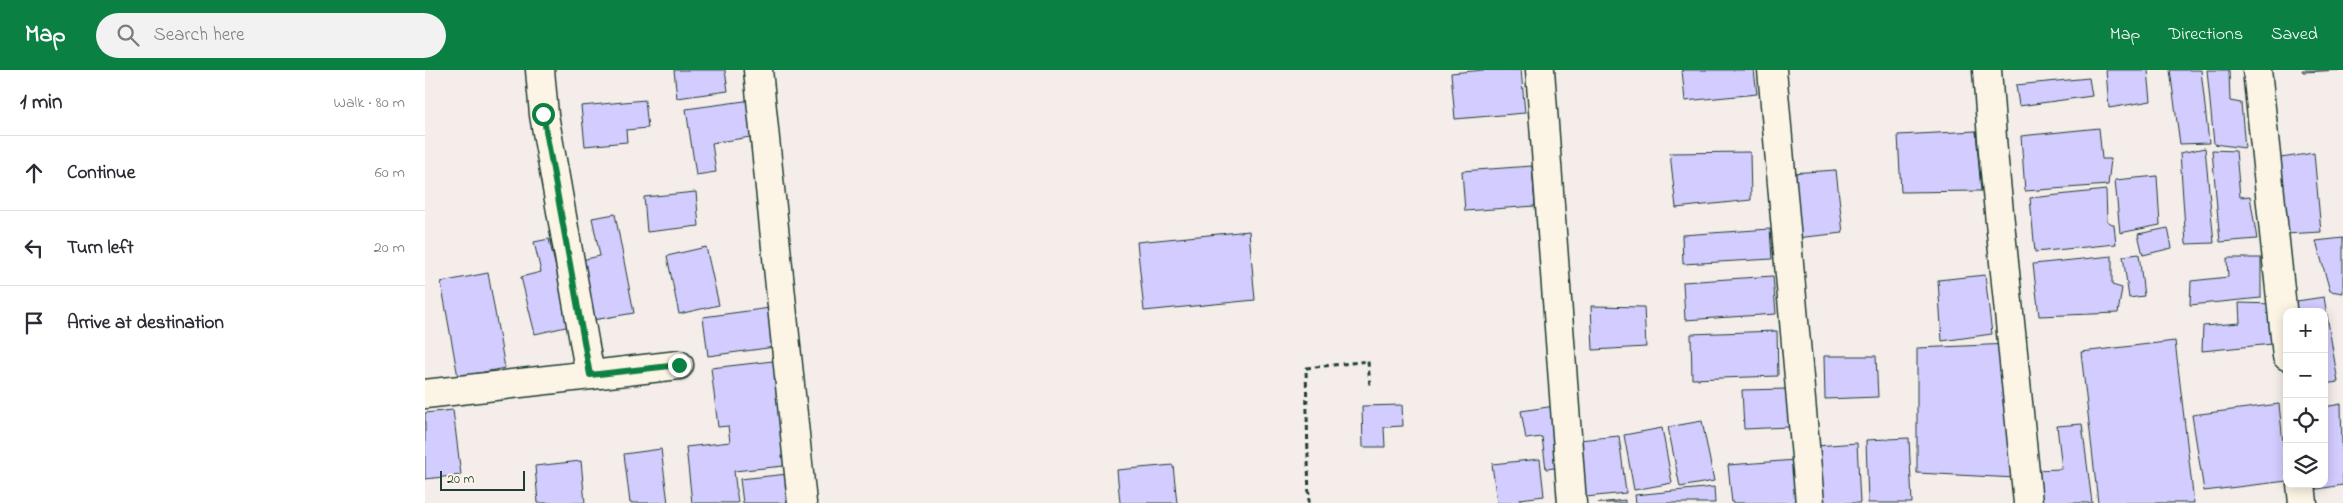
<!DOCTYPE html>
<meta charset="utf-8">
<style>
body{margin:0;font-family:"Indie Flower",sans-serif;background:#f2f2f3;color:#2b2b33}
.controls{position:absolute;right:15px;bottom:15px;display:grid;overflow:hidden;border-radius:10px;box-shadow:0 2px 12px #0003}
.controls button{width:45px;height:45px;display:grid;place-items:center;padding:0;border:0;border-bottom:1px solid #e1e1e2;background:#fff;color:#2b2b33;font:25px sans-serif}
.scale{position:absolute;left:15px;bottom:12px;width:85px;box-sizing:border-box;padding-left:5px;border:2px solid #1f3d34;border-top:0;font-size:14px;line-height:18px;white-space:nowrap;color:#1f3d34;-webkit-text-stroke:4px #fcf5e5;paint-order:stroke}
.stop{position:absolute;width:15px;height:15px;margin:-11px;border:4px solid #0b8043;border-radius:50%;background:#fff}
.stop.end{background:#0b8043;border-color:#fff;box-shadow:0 1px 5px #0008}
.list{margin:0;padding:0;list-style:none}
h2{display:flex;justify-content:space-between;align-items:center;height:65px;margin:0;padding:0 20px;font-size:21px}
h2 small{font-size:16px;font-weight:400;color:#7c7c81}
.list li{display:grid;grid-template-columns:32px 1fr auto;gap:15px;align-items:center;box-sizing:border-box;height:75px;padding:0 20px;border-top:1px solid #e1e1e2}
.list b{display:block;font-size:19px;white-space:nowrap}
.list em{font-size:16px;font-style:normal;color:#7c7c81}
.icon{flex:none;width:28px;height:28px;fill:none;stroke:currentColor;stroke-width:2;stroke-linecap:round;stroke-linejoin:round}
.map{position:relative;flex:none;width:1918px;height:433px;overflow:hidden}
header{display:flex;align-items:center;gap:30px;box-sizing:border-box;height:70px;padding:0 25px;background:#0b8043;color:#fff}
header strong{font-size:24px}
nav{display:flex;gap:28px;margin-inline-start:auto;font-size:18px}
.search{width:350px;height:45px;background:#f2f2f3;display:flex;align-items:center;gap:12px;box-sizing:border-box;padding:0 18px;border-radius:28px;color:#7c7c81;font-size:19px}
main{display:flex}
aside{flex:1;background:#fff}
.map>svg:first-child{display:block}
</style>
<header>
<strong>Map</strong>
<div class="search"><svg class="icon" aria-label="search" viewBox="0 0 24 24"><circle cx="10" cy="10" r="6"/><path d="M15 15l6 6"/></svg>Search here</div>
<nav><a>Map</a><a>Directions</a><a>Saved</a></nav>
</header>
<main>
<aside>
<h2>1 min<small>Walk · 80 m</small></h2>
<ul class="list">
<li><svg class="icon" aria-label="ahead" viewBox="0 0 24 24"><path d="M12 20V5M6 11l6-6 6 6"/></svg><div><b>Continue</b></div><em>60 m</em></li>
<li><svg class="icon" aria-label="left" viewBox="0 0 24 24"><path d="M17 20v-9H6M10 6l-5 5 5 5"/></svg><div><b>Turn left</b></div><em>20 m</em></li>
<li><svg class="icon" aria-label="arrive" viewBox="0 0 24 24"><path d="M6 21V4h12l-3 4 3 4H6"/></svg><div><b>Arrive at destination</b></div></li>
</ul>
</aside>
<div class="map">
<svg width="1918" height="433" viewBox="0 0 1918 433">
<rect width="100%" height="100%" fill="#f4edea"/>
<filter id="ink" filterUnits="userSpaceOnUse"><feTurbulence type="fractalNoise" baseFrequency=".02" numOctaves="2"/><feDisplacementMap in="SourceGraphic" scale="10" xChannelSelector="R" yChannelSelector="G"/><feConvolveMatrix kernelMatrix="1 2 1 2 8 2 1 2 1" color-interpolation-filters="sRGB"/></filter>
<g filter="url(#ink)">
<path fill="#d2ccff" stroke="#1f3d34" d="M249,0H300L303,21L252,28Z
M1059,0H1096L1100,43L1030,49L1026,3Z
M1257,0H1329L1332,24L1260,31Z
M1681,0H1723L1726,31L1684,38Z
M1745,0H1776L1784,73L1755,74Z
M1782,0H1804L1805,31L1816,33L1820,78L1789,74Z
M1877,0H1916L1878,2Z
M1664,8L1667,26L1594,36L1591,15Z
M220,30L223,58L201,60L202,72L160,76L156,36Z
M327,30L332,66L287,73L291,102L271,105L261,39Z
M1674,58L1677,89H1686L1683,115L1600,121L1596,66Z
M1551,61L1556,121L1476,122L1473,65Z
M1780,78L1789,173L1761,174L1755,83Z
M1787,80L1811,81L1815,127L1825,126L1832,169L1795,172Z
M1325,82L1326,130L1251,138L1245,83Z
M1889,83L1896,162L1861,164L1856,88Z
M1107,96L1110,136L1040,141L1037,101Z
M1411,100L1418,163L1371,168L1366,103Z
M1732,106L1735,155L1695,163L1690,110Z
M1681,120L1682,151L1689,155L1691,174L1610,182L1605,128Z
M271,122L274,156L222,162L219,127Z
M190,144L209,243L168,250L156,190L175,186L167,148Z
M1743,158L1747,178L1718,185L1713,164Z
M1345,159L1347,189L1258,194L1257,165Z
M824,161L830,230L719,241L712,172Z
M1918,168V223L1905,221L1891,171Z
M124,169L145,256L110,264L96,207L116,202L109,172Z
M281,177L294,235L254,244L242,186Z
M1714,184L1719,226L1704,228L1698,186Z
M1687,186V215L1697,218L1693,243L1614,246L1608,194Z
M1802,188H1836V228L1765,235L1766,211L1803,207Z
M63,203L80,298L33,307L16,212Z
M1560,205L1567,264L1517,271L1513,210Z
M1348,206L1351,244L1260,250L1258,212Z
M1899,227L1913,312L1899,314V242H1866L1865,232Z
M1814,233L1849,234L1848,274L1777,281L1778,256L1815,253Z
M1166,236L1219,237L1221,277L1168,280Z
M345,238L350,277L283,286L278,247Z
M1352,261L1353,306L1267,309L1266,264Z
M1750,271L1769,433H1673L1656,282Z
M1585,274L1591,408L1492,403V278Z
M1399,286H1451L1453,327L1400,329Z
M357,290L369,395L309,401L313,433H267L261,377L305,372L303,356L293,357L286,298Z
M1362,319L1364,357L1319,359L1317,320Z
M1854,334L1862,411L1779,421L1767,345Z
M1916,334L1918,415L1887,420V414H1899V337Z
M977,335L978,356L959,357L960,377H938L937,336Z
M1130,336L1138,397L1121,399L1117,367L1101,369L1096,341Z
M28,340L36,405L0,409V343Z
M1277,351L1289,411L1255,417L1243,357Z
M1657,354L1667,433H1613L1608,400L1637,399L1632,356Z
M1237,358L1247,413L1209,420L1199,365Z
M1194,366L1201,423L1161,427L1154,370Z
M1484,368L1487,433H1443L1441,370Z
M1432,373L1435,433H1395L1390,376Z
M236,379L243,433H205L199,384Z
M1115,389L1119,426L1095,429V433H1072L1067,394Z
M1371,390L1374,433H1307L1303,395Z
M156,391L160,433H113L110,396Z
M748,395L752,433H695L692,400Z
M363,404L366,433H318L315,409Z
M1289,417L1290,433H1211L1210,425Z
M1200,430V433H1173Z"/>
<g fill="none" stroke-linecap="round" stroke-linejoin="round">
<g stroke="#1f3d34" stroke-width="31">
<path id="minor" d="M115,0L119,45L165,305
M333,0L377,433
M1115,0L1147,433
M1347,0L1385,433
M1562,0L1568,82L1603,433
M1832,0L1862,286
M0,324L254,295
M1876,414L1878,433"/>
</g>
<path stroke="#1f3d34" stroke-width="3" stroke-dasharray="5 4" stroke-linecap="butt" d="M884,433L881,298L943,291L945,317"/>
<use href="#minor" stroke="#fcf5e5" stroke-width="28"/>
</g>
</g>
<g fill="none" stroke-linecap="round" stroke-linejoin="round" filter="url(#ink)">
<path stroke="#0b8043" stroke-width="6" d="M118,44L165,305L254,295"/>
</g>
</svg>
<div class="controls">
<button>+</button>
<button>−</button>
<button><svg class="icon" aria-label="locate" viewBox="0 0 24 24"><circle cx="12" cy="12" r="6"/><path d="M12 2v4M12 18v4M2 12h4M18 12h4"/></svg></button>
<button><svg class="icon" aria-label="layers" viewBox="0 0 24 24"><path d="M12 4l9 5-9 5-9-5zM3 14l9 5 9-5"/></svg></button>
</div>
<div class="scale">20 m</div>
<div class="stop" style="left:118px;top:44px"></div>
<div class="stop end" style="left:254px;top:295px"></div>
</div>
</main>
